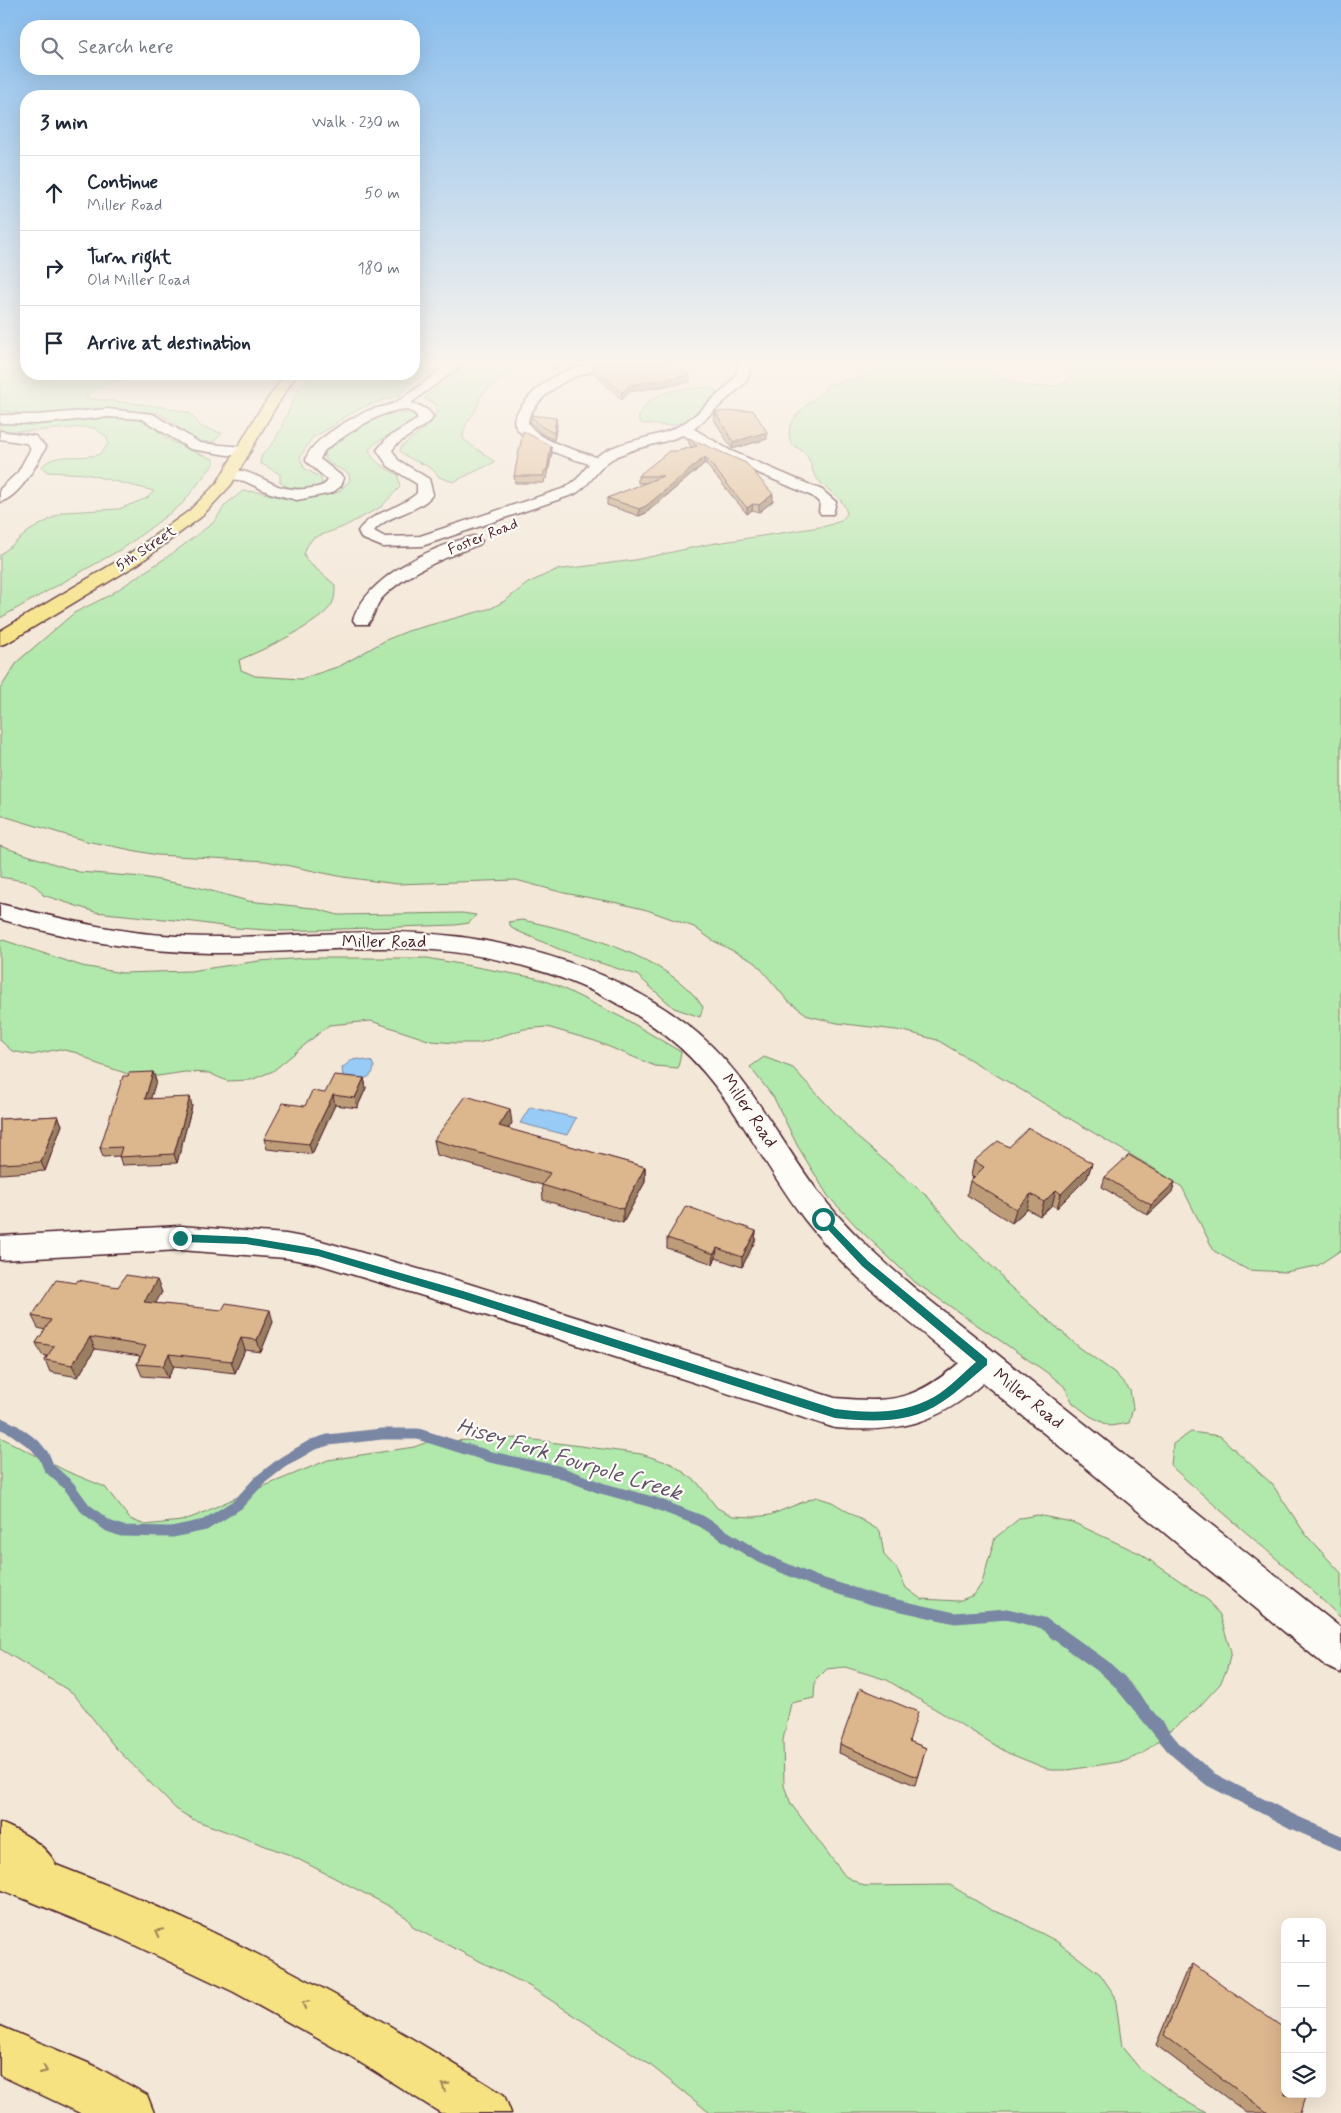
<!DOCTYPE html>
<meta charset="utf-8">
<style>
body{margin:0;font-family:Mynerve,sans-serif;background:#f2f2f3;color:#1f2937}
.controls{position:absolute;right:15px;bottom:15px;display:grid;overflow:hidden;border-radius:10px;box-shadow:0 5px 20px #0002}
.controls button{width:45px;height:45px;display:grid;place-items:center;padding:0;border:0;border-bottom:1px solid #e0e1e3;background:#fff;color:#1f2937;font:25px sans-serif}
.stop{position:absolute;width:15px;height:15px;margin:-11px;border:4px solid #0f766e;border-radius:50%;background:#fff}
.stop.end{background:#0f766e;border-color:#fff;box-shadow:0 1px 5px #0008}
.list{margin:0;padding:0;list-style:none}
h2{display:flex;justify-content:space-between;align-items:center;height:65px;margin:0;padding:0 20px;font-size:21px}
h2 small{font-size:16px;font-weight:400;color:#747a83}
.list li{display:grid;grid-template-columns:32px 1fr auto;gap:15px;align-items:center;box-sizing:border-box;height:75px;padding:0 20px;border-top:1px solid #e0e1e3}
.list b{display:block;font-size:19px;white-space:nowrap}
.list p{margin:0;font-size:16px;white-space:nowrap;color:#747a83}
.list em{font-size:16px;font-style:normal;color:#747a83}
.icon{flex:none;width:28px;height:28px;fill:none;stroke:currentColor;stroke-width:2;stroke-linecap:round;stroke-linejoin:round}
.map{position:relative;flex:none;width:1341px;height:2113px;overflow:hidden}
.search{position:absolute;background:#fff;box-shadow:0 5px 20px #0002;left:20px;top:20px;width:400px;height:55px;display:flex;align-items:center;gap:12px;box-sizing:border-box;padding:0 18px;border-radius:20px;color:#747a83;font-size:19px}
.panel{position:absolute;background:#fff;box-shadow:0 5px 20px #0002;left:20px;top:90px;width:400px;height:290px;border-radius:20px}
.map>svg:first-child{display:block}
</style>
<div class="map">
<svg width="1341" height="2113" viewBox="0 0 1341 2113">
<rect width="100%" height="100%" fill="#f3e7d7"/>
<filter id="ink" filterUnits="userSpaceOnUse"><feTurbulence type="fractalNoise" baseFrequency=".02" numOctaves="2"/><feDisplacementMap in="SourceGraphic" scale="10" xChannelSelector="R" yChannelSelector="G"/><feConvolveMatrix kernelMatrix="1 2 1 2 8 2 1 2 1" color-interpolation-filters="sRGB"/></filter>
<g filter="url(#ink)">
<path fill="#b1e8ab" stroke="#7e846b" d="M0,363H26V374H145C131,378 91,385 86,398L158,406L190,413L201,427L222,433L215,441C191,448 180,424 162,415C158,413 151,413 146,412L16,416L20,413L0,411Z
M414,363H446L415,380L399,395L363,407L338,421L335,425L312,438L300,457L304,468L321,478L322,482L319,486C307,489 289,491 280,482V474L260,463L262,455L275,441L299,388L313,375L414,374Z
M468,363H516L506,368C503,384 490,384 481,396C478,400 479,404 477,407C472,419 463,422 463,439L495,462L453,482L439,477C430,462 411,463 400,451L401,447C413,436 441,422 436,404L425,399L426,397Z
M881,363H990C994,369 996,375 1002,378C1017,387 1062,392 1072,377L1070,376L1075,372L1069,363H1341V1250L1317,1266L1285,1272L1248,1270L1214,1251L1182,1187L1153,1168L937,1040L904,1031L837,1023L809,1016L788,1001L756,963L712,940L694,927L647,910L618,903L564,893L516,880L397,884L343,877L266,861L157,855L86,841L0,815V689L18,661L74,613L110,595L173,553L214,522L226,504L243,491L260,492L286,499H305L339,492L350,480L349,474C340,467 326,466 324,454C328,450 329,445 333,441C353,422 386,411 413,413L417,418C402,431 383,435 369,449C372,462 387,469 398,475L400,487L381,507L343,527L313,538L307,546L304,554L307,561L335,585C335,591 335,598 332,604C322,623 261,651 239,660L241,670L255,676L301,679L340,666L386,640L408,631L492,608L506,600L528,583L556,570L635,560L710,544L826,526L841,521L847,514C844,497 831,494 820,482C806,468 817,456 792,445C780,421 809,404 825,390L826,385L863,377Z
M701,388H712L716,391V394C706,401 700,411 690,418C676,429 657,425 641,423L638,419C647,391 675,389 701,388Z
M118,417C132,417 144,419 155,428C159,431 162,436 166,438C181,447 197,453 213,459L215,462L182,504L125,547L0,618V555L29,531L63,512L119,509L147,498L154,491L86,474L47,472L42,467C53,451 84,460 100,454L108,444L107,437L94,428L85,427L32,431H0V424Z
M0,846L79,872L143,877L197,887L248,901L313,908L338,915L462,913L476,915L469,923L455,925L283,931L236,928L194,922L95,912L43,895C36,880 15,880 0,877Z
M522,920C577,931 672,958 703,1007L700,1017L674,1008L637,975L561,950L513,929L508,922Z
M0,939L82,966L122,973L190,971L259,961L308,958H427L536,978L556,985L627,1020L681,1052L678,1068L655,1066L595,1041L547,1027L524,1029L479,1043H455L431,1041L371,1021L329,1025L273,1071L251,1080L227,1081L209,1073L185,1072L158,1076H134L95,1063L78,1053L59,1049L32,1055L12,1051L0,1040Z
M764,1057L793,1068L858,1138L928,1197L961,1237L1000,1274L1006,1283L1079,1347L1115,1373L1130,1390L1133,1408L1129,1423L1110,1426L1090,1416L1073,1403L1064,1386L1049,1374L916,1283L859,1229L828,1196L797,1145L774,1098L750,1067Z
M1191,1432L1220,1436L1272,1484L1306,1535L1341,1573V1618C1287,1565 1227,1518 1171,1466L1173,1444Z
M0,1437L66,1471L105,1487L130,1519L145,1525L181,1521L198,1515L233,1499L328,1460L414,1447L428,1442L519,1438L641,1454L672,1464L697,1482L717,1508L733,1516L754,1517L770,1515L816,1497L832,1502L880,1531L884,1555L897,1569L906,1588L921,1599L958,1601L974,1595L982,1583L995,1538L1020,1518L1037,1515L1072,1522L1141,1554L1209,1601L1220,1615L1231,1652L1227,1669L1220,1684L1198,1708L1142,1754L1125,1761L1068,1770H1050L1008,1753L887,1680L845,1667L827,1669L815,1681L814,1698L791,1703L783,1740L784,1786L791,1804L845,1876L864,1886L950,1885L991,1910L1013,1918L1056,1941L1100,1974L1115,1996L1122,2047L1140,2069L1182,2099L1206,2113H710L649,2064L529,1986L414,1928L407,1918L389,1906L290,1855L192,1819L176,1809L114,1746L73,1693L0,1649Z"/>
<path fill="#98cbf5" stroke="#7986a4" d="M359,1059L372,1062L374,1067C372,1083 356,1079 343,1077L342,1068L352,1060Z
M530,1107L576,1118L567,1135L520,1123Z"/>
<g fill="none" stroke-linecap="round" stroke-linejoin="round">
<path stroke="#7986a4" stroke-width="11" d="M0,1423L13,1429L35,1445L44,1456L49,1468L69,1486L85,1508L108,1526L122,1531L172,1532L205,1525L238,1504L260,1480L283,1462L312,1445L328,1440L382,1434H418L491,1457L557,1471L601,1488L652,1502L701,1521L761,1558L814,1581L875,1600L955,1618L1007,1614L1043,1623L1057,1633"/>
<path stroke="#7986a4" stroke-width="14" d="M1055,1632L1104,1667L1119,1681L1175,1749L1210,1779L1293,1822L1341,1843"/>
<g stroke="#4a1f2b" stroke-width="3">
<path id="minor" d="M449,363H464L411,403C420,405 428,409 433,416L431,421L397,444L392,450L398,460L429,479L433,494C418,514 389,513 374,531L385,537L420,536L565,488L577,479L589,464C571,458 515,443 514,420C517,411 523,404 529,397C556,367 587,363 625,363L619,367C589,371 563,376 541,400C535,407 529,413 528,423C542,443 574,449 596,457C617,441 645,440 668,431C687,424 701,410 715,397C727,387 736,379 739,363H751L749,375L744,384L694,429L731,451L822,490L836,502L833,514H821L819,511L820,503L812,496L721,457L683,435C660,445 634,446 612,459C597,468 591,485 575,494L422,546L383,547L361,538L358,531C373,510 399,510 417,493V484L388,466L377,450L387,438L418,419C407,389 338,440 324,451L320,459L344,478L341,486L332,493L297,500L270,493L244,481L225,478L223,475C233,460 269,483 281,487C292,490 301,490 312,488C319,487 325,486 328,480L306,461C306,443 351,418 367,411C376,407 388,407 396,402C414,391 432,376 449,363Z
M107,409L153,414L200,443L244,447L251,451L244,455H228L190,449L142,419L107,417L36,424L0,423V415H36Z
M0,431L35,436L46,447C37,464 20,497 0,502V489L18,472L31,448L26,443L0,439Z
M474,536L482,541L480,544C447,557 409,571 383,597C375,605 375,615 368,624H356L353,620C368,576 431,547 474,536Z
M0,904C59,918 116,933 177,936C248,940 319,932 390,932C491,933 603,961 685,1023C745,1068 775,1134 819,1193C846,1228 879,1258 913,1287L1341,1628V1673L1327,1667L983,1383C936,1425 897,1433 835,1428L463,1308L318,1264L286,1258L180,1250L0,1260V1236L180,1226L286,1234L318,1240L463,1282L835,1398C892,1403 914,1401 959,1363C905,1318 848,1275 805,1220C757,1158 729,1084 665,1035C588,975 485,948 388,948C330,947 271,954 212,953C140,952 70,940 0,919Z"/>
</g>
<g stroke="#4a1f2b" stroke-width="3">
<path id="major" d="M285,374H297L272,413L231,485L201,517L138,564L7,643L0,645V631L126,556L189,511L217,483L258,413Z"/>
</g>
<g stroke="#4a1f2b" stroke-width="3">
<path id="highway" d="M0,1823C20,1831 47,1845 56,1865C213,1925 362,2005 504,2095L511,2113H441L353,2058L234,1992L111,1934L0,1889Z
M0,2026L95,2066L147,2095L154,2113H80L0,2075Z"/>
</g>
<use href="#minor" fill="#fdfcf7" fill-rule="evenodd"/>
<use href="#major" fill="#f6e281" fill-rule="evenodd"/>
<use href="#highway" fill="#f6e281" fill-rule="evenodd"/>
</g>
<path fill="#bd9d79" stroke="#4a1f2b" d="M543,363H570L554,368Z
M593,367L690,382L629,392L622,400L594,373Z
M715,412L767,439L732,449L714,419Z
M530,415L557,425L554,440L542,434L530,422Z
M689,438L773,501L759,512L752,510L747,514L705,463L646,513L639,516L607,505V498L647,483H638V476L677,451L692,447L689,444Z
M551,446L552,453L547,478H545L544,483H515L514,476Z
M153,1072L156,1081L150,1099L192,1106L177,1163L122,1165L119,1156L103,1157L100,1148L128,1076Z
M364,1078L366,1088L357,1108L335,1105L312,1154L267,1149L264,1139L305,1106Z
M58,1116L62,1125L45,1171L0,1174V1119Z
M512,1123L508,1129L645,1167V1182L623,1223L543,1200L542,1185L437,1155L434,1140Z
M1009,1147L1092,1163L1087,1178L1057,1208L1052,1205L1040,1216L1027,1209L1012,1223L967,1195L970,1181L973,1177L971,1176L974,1161Z
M1105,1177L1172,1192L1148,1215L1102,1187Z
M756,1231L755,1241L742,1267L716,1258L713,1264L667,1248V1238Z
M118,1287L162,1292L155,1303L273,1322L261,1352L245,1350L235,1373L174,1366L168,1378L142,1376L137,1364L140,1356L95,1349L78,1377L50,1372L45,1360L47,1356L42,1355L36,1343L45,1330L38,1328L32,1316Z
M909,1741L926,1748L915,1785L839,1753L840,1744Z
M1193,1964L1300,2113H1247L1156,2045L1185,1974Z"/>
<path fill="#9a7f63" stroke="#4a1f2b" d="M554,363H570L554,368Z
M690,375V382L629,392L622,400V393L629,385Z
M556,418L557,425L554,440V433Z
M767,432V439L732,449L733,442Z
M551,446L552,453L547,478V470Z
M705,457V463L646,513L639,516V509Z
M773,494V501L759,512V505Z
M753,504L752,510L747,514V508Z
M153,1072L156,1081L148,1108L145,1099Z
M364,1078L366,1088L357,1108L355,1098Z
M333,1095L335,1105L312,1154L309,1144Z
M190,1097L192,1106L177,1163L174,1154Z
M510,1109L512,1123L500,1140L499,1126Z
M58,1116L62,1125L45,1171L41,1162Z
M1092,1163L1087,1178L1057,1208L1061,1194Z
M645,1167V1182L623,1223V1209Z
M1175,1182L1172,1192L1148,1215L1151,1205Z
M1056,1190L1052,1205L1040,1216L1044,1202Z
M1031,1194L1027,1209L1012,1223L1016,1209Z
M756,1231L755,1241L742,1267V1257Z
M717,1248L716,1258L713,1264L714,1254Z
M157,1280L162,1292L149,1315L144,1302Z
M270,1310L273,1322L261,1352L257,1340Z
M90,1337L95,1349L78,1377L72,1365Z
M241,1338L245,1350L235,1373L231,1361Z
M169,1354L174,1366L168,1378L163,1366Z"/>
<path fill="#dcb68d" stroke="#4a1f2b" d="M614,363H671L690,375L629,385L622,393L593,367Z
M753,410L767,432L733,442L715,412Z
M530,415L556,418L554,433L542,427Z
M523,431L551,446L547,470L544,471V476H514Z
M689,438L746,463L773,494L759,505L753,504L747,508L705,457L646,506L639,509L607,498L663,476H638L669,451H677L697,446Z
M153,1072L145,1099L190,1097L174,1154L119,1157L122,1147L100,1148L123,1076H128L129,1073Z
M334,1075L364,1078L355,1098L333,1095L309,1144L264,1139L283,1103L305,1106L312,1091L325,1093Z
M466,1096L510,1109L499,1126L645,1167L623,1209L542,1185L550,1173L434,1140Z
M58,1116L41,1162L0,1164V1119Z
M1029,1128L1092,1163L1061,1194L1056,1190L1044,1202L1031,1194L1016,1209L970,1181L984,1167L974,1161L998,1141L1009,1147Z
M1129,1155L1175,1182L1151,1205L1105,1177Z
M686,1206L756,1231L742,1257L717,1248L714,1254L667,1238Z
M126,1275L157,1280L144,1302L222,1310L226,1303L270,1310L257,1340L241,1338L231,1361L169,1354L163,1366L137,1364L146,1346L90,1337L72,1365L45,1360L54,1346L36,1343L51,1320L32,1316L56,1280L76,1283L78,1280L118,1287Z
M860,1688L918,1712L909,1741L926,1748L917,1777L840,1744Z
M1193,1964L1285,2029V2094H1306L1300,2113H1268L1164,2035Z"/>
<defs><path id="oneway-chevron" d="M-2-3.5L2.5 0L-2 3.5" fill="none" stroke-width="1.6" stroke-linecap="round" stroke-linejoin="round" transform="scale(1.25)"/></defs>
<g stroke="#a08056">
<use href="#oneway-chevron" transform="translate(159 1932) rotate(-154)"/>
<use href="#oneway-chevron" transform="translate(305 2004) rotate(-153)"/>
<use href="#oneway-chevron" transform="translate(44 2070) rotate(24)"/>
<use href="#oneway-chevron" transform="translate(445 2086) rotate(-148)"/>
</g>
</g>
<linearGradient id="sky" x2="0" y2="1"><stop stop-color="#88bded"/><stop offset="0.55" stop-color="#faf4ed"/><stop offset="1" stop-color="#faf4ed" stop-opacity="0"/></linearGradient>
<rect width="1341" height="659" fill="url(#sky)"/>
<path fill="#0f766e" d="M823,1215L868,1261L987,1359V1365C972,1377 958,1392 942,1402C910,1424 872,1422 835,1418L463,1299L318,1256L246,1244L180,1242L175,1238L180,1234L246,1237L318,1249L463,1291L835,1409C869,1413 902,1415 934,1397C949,1388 962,1374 976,1362L862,1266L820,1221V1216Z"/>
<g text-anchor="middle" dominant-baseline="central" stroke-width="4.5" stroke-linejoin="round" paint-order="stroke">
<g font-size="15" fill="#4a1f2b" stroke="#fdfcf7">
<text transform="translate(483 537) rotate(-22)">Foster Road</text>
<text transform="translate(146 549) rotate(-34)">5th Street</text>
</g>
<g font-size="18" fill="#4a1f2b" stroke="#fdfcf7">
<text x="384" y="942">Miller Road</text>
<text transform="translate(749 1111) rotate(56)">Miller Road</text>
<text transform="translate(1028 1399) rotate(39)">Miller Road</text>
</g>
<g font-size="22" font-style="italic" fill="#615368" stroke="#fdfcf7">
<text transform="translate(569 1460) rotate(17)">Hisey Fork Fourpole Creek</text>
</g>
</g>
</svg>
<div class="controls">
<button>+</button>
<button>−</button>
<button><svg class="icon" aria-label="locate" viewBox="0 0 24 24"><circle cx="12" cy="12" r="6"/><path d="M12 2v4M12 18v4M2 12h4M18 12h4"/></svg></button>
<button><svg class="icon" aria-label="layers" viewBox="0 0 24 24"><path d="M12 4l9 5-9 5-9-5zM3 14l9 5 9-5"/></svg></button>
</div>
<div class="stop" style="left:823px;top:1219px"></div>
<div class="stop end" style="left:180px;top:1238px"></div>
<div class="search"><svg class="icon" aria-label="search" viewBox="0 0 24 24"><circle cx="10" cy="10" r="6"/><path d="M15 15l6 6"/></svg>Search here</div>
<section class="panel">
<h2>3 min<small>Walk · 230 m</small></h2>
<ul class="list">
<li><svg class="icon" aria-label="ahead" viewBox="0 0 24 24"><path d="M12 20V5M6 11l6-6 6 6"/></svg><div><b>Continue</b><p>Miller Road</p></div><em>50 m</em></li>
<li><svg class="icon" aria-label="right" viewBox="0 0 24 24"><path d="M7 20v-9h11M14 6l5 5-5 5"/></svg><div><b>Turn right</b><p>Old Miller Road</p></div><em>180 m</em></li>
<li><svg class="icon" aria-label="arrive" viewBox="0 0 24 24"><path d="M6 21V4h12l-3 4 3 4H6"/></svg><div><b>Arrive at destination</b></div></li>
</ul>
</section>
</div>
